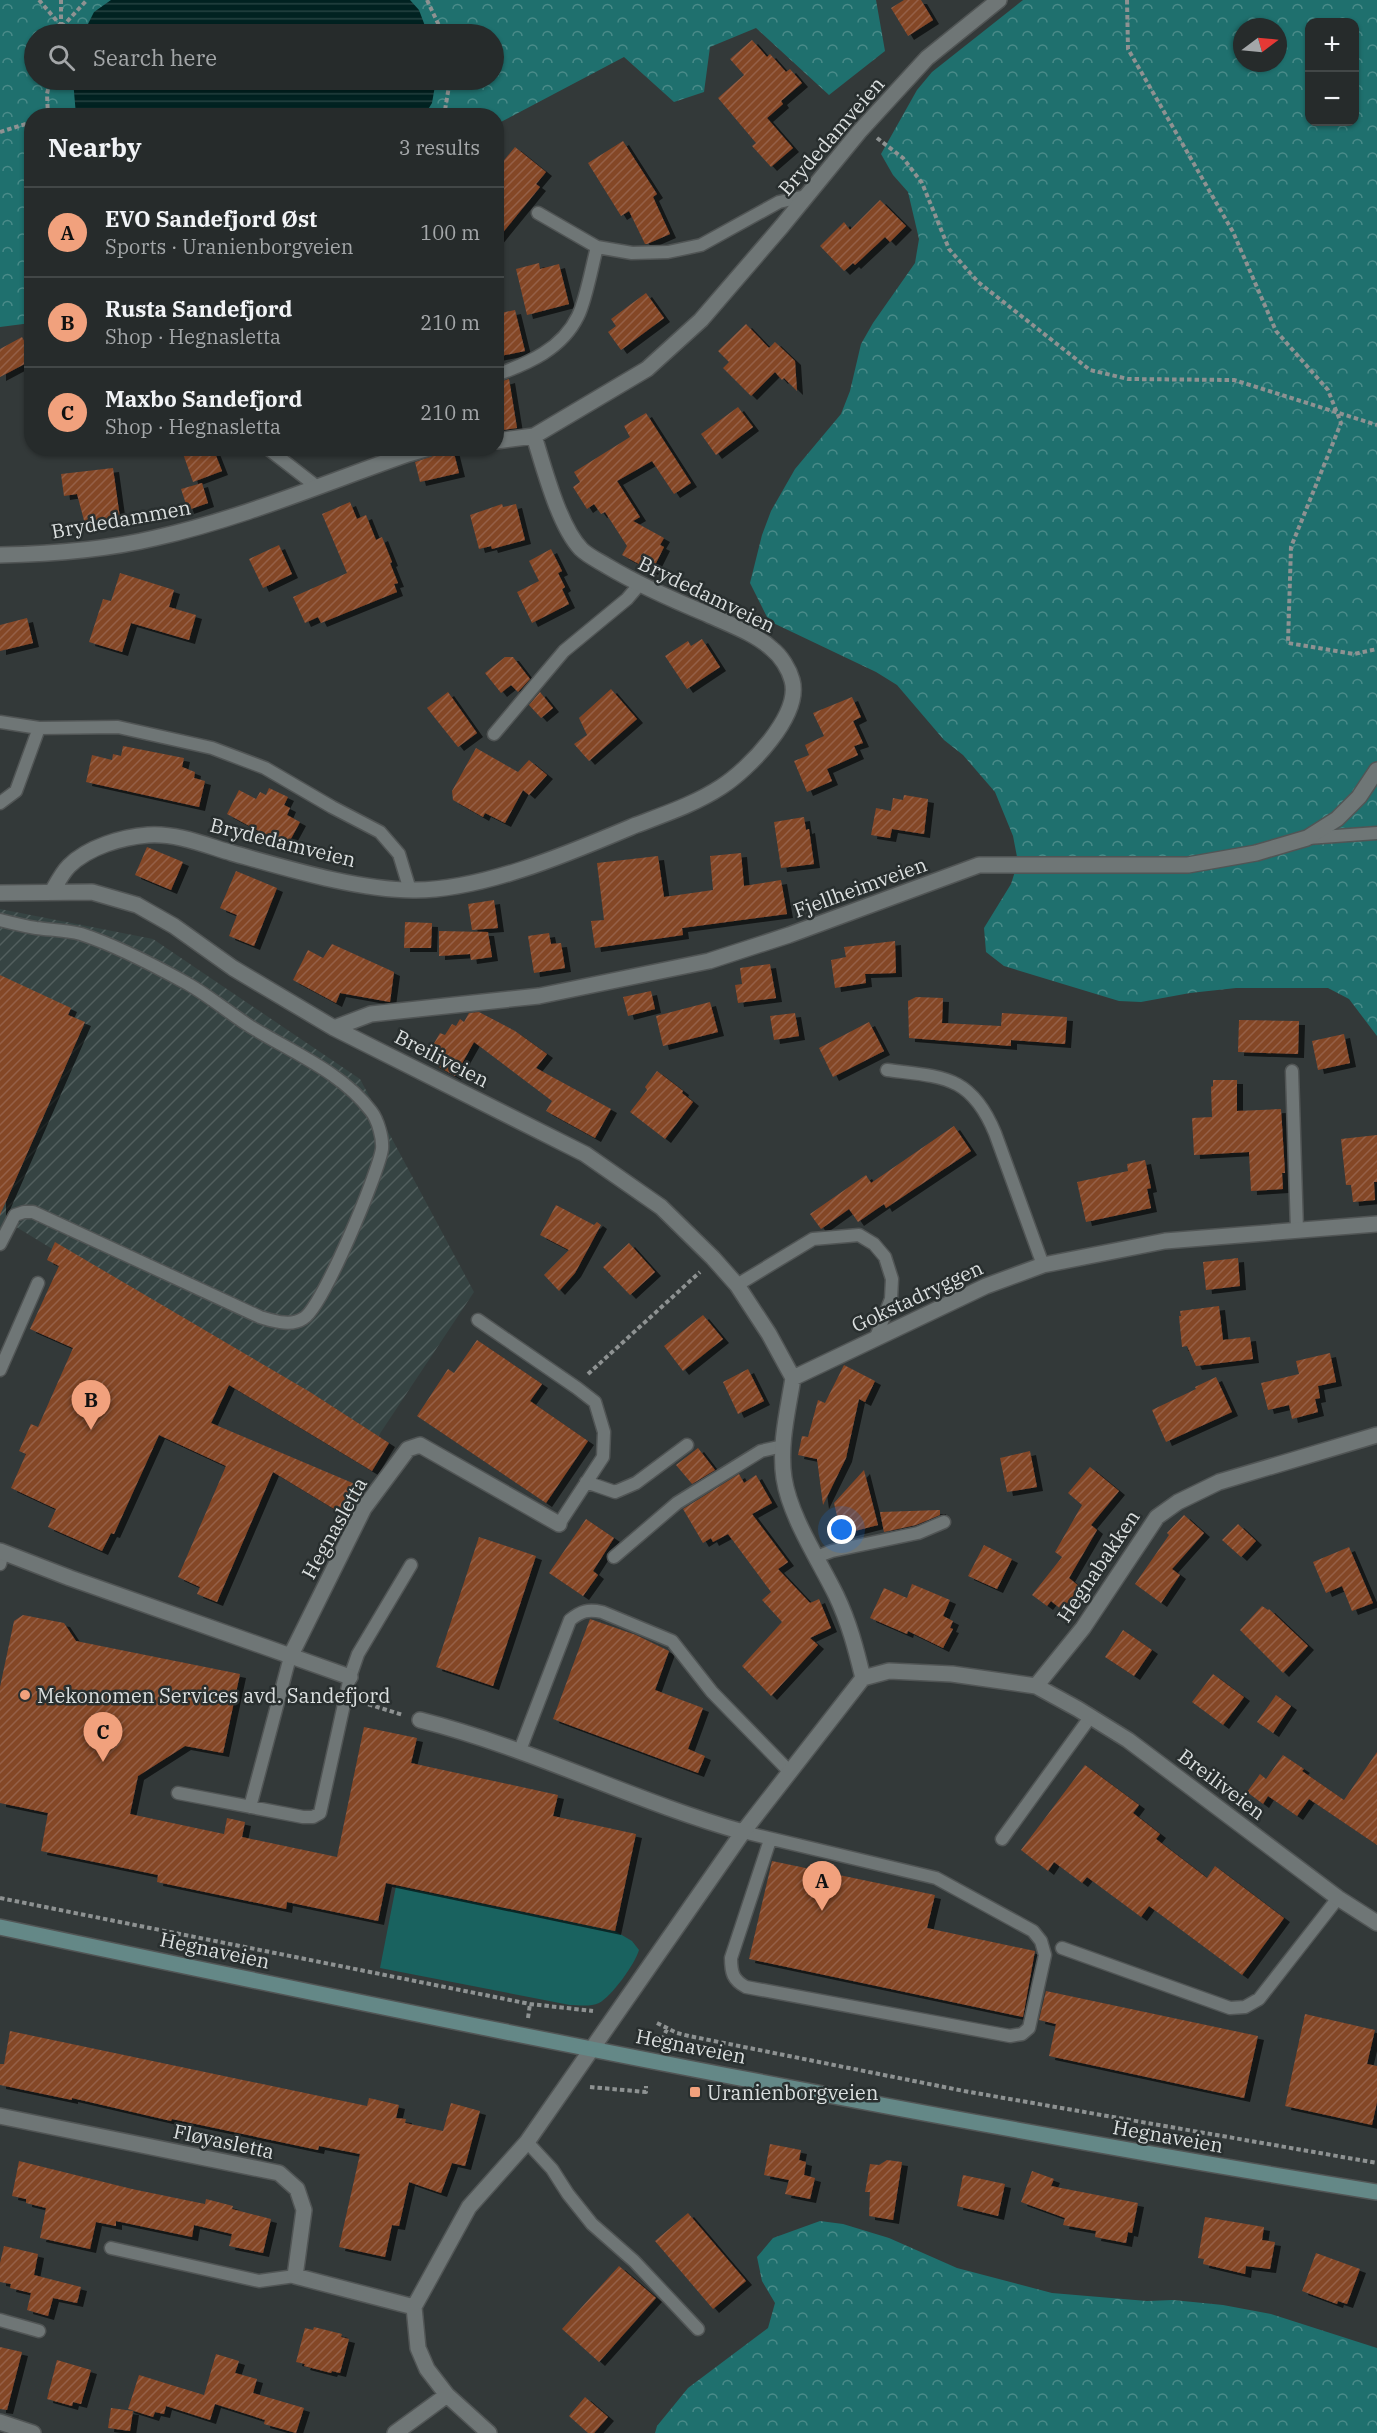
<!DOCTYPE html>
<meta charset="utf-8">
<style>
body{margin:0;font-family:"IBM Plex Serif",serif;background:#2e3333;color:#f1f3f6}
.controls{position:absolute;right:18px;top:18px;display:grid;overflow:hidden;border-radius:12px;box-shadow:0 2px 4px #0004}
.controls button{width:54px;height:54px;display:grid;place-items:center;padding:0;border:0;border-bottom:2px solid #424747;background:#262b2b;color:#f1f3f6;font:30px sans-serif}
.compass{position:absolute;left:1233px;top:18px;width:54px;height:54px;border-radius:50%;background:#262b2b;box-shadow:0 2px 4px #0004;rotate:74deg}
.you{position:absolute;left:842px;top:1530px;width:21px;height:21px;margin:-15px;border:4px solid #fff;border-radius:50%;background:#1a73e8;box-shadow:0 0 0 9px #1a73e833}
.badge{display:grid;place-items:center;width:39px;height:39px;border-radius:50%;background:#f1a17d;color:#111;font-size:20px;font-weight:700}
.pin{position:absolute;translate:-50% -50px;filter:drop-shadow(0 2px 3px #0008)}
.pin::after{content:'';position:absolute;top:32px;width:21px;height:18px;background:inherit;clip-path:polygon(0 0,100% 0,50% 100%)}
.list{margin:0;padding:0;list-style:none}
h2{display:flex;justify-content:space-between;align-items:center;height:78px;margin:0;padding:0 24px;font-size:26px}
h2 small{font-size:20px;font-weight:400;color:#a4a7a9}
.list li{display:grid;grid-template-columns:39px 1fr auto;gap:18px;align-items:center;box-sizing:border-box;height:90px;padding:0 24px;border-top:2px solid #424747}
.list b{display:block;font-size:22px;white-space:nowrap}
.list p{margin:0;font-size:20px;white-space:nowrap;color:#a4a7a9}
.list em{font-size:20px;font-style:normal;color:#a4a7a9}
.icon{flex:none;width:33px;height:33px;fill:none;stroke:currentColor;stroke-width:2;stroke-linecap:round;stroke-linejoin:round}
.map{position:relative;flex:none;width:1377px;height:2433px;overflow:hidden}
.search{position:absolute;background:#262b2b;box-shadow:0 2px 4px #0004;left:24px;top:24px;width:480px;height:66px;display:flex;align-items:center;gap:15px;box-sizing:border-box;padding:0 21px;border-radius:33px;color:#a4a7a9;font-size:22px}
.panel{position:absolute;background:#262b2b;box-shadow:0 2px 4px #0004;left:24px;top:108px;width:480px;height:348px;border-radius:24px}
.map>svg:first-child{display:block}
</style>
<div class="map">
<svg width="1377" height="2433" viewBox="0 0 1377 2433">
<defs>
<pattern id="industrial-furrows" width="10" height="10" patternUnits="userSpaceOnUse" patternTransform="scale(1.5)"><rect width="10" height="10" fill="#364443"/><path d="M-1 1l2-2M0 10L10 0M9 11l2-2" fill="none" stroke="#525f5e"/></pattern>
<pattern id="forest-crowns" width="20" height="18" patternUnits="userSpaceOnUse" patternTransform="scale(1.5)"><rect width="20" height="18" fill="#1f706e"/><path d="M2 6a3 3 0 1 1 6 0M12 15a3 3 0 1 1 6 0" fill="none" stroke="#4a8b89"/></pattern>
<pattern id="water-rules" width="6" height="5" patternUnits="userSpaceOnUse" patternTransform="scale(1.5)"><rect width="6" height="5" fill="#012221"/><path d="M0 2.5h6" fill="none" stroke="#254241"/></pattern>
<pattern id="building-hatch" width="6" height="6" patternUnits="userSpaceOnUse" patternTransform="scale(1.5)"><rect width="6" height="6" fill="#844628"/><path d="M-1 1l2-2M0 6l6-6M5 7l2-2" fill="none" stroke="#956047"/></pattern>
<filter id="shadow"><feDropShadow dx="6" dy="4" stdDeviation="0" flood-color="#0009"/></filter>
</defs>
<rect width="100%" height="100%" fill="#333939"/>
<path fill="url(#industrial-furrows)" d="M0,909L153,939L360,1079L474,1292L373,1444L8,1222L0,1238Z"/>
<path fill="#19625f" d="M396,1886L615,1931L632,1941L639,1950C635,1964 612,1996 599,2003C591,2007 578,2005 570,2005L380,1968Z"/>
<path fill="url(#forest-crowns)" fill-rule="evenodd" d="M0,0H876L885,51L829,95L756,28L710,47L704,92L674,102L624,57L497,124L496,116H32L31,323L0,327ZM34,34H494V80H34Z
M1023,0H1377V1036L1349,999L1328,988H1236L1190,993L1141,1002L1119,1001L1004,966L986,952L984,928L1011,884L1018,862L1013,836L995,792L963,755L944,740L897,685L876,672L769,621L750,583L762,535L771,511L795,469L841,414L850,391L861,344L873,323L915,263L919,239L908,192L893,175L881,154L917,90L932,72ZM1310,22H1354V122H1310ZM1242,27H1278V63H1242Z
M820,2221L843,2224L889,2238L957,2268L1052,2293L1147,2301L1173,2300L1223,2305L1271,2314L1377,2348V2433H655L657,2426L688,2388L768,2328L775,2303L762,2281L757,2257L773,2238Z"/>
<path fill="url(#water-rules)" d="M111,0H410L419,10L428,34H83L94,12Z
M73,80H436L432,103L424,116L76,115Z"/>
<path fill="url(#building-hatch)" filter="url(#shadow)" d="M904,0H921L933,20L908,36L891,8Z
M752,40L767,57L770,54L786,72L790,69L802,83L781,101L783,104L767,118L793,148L771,167L752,146L756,143L718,98L744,75L730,59Z
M623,141L657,194L653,197L670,234L647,244H645L629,211L621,216L588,163Z
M515,147L546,172L536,184L540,187L496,241V170Z
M880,200L906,226L890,242L885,237L855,265L853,263L844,271L820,246L844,222L850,230Z
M539,263L540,269L559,264L569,304L527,315L516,269Z
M646,293L664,318L621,350L608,332L616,326L611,319Z
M515,310L525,351L496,357V314Z
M746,324L769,348L775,342L795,361L797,391L784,378L782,380L775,372L751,396L723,368L729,362L718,351Z
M22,337L32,355V360L0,377V349Z
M509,379L517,428L496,431V383Z
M738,407L753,427L716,455L701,434Z
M646,413L691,483L674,494L652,461L617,481L640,517L633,521L664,538L660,545L664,547L652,571L622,555L627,546L605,512L601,514L594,504L587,509L573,487L580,482L574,472L630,437L624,426Z
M181,448H213L222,471L193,482Z
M453,449L459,473L420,482L415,462Z
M113,468L120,518L86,528L77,494L64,496L61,474Z
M202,483L208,503L188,510L181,489Z
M350,502L357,519L366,515L376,540L382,537L392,562L390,563L398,583L394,584L397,592L321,623L318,617L305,623L293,597L347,573L322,514Z
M502,504L503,507L516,504L525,540L492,549L491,546L479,549L470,515Z
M279,545L292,574L263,588L249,559Z
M551,549L562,571L558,573L565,587L562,589L569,604L532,623L517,592L539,581L529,561Z
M120,573L174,590L169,607L196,615L189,640L131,623L122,652L89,642L103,599L111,601Z
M27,618L33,643L0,651V625Z
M702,639L720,667L687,689L665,656L688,641L691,646Z
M505,657H513L530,679L518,692L511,685L501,693L485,673Z
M611,689L637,719L589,761L574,744L587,735L579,718Z
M448,692L477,733L458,747L427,708Z
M540,692L553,708L541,718L529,705Z
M852,697L861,717L853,721L863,743L854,746L858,755L827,769L832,781L807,792L794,761L809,755L805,745L824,736L813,713Z
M123,746L184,758L182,767L195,772L194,778L205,781L199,807L86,782L92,755L112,760L113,754L121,756Z
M476,748L518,772L529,760L547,775L529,795L523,790L505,823L485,813L483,817L453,800L452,791Z
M269,788L288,797L284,805L290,808L287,815L300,822L287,846L227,814L239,790L256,799L260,792L266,795Z
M904,795L928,799L924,834L892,829L890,838L871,835L876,808L891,811L893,798L903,800Z
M804,817L806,830L809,829L814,864L781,868L774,822Z
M147,847L183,862L171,890L135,875Z
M741,853L744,886L781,880L787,914L682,928L683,935L595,948L591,921L604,920L597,863L658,856L664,897L713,890L710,856Z
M236,871L277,888L254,946L229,936L237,915L220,908Z
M494,900L498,928L472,930L468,904Z
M405,922L432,923L431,948H404Z
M439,931L488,932L492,957L471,960L470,954L439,956Z
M549,933L551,944L561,943L565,968L534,973L528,936Z
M895,941L896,973L865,974L866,983L835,988L831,960L846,957L844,947Z
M332,944L394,972L390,1002L340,993L336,1003L293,980L308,950L323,958Z
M770,964L776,998L738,1003L735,985L742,984L740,968Z
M0,975L71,1008L68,1015L85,1022L0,1215Z
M651,991L655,1009L628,1016L623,997Z
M916,997L943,998L942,1023L1001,1026L1002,1013L1067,1017L1065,1044L1011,1040V1046L909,1038L908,1001Z
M710,1002L718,1032L663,1046L656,1016Z
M479,1012L515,1031L547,1054L536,1068L611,1109L595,1138L546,1111L552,1101L474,1042L455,1076L425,1059L440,1033L445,1035L452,1024L456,1026L460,1019L464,1022L469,1013Z
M795,1013L799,1036L774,1040L770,1016Z
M1239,1020L1299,1021L1298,1054L1238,1052Z
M869,1022L884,1051L833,1077L819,1048Z
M1344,1034L1350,1063L1318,1070L1312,1041Z
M657,1071L683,1091L682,1093L693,1102L665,1139L630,1112L647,1090L645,1087Z
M1213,1080H1237V1111L1281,1109L1285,1173H1282L1283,1189L1251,1191L1249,1152L1194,1155L1192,1118L1212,1117L1211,1087L1213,1086Z
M954,1126L971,1151L886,1208L884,1204L858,1222L849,1209L821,1229L810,1214L866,1175L871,1183Z
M1377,1135V1182H1374L1375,1200L1353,1202L1351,1185H1346L1341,1139Z
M1145,1160L1151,1188L1147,1189L1151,1208L1086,1222L1077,1182L1128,1171L1127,1164Z
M556,1205L594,1225L597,1222L601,1225L575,1273L559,1291L544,1275L569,1250L540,1235Z
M55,1242L310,1392L389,1443L372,1471L229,1385L211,1423L362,1487L344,1515L273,1472L217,1602L197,1594L200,1587L178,1577L226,1466L159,1435L114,1534L111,1533L102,1551L48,1527L56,1509L11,1488L26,1454L19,1451L31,1424L38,1427L73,1348L30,1329L59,1266L47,1260Z
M629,1243L655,1272L630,1295L603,1267Z
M1238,1258L1240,1286L1206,1290L1203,1262Z
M1219,1306L1223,1340L1250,1337L1253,1359L1196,1366L1187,1346L1182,1347L1179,1316H1181L1180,1311Z
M703,1315L723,1339L683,1371L664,1346Z
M477,1340L542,1384L530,1401L588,1441L546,1503L417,1416L448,1369L454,1373Z
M1330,1353L1336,1382L1318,1386L1320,1398L1315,1399L1318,1412L1292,1419L1289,1405L1268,1410L1261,1383L1299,1374L1296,1361Z
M844,1365L875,1381L865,1402L859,1399L846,1458L823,1505L817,1459L798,1455L802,1436L808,1437L818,1400L825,1403Z
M748,1369L764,1401L738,1414L723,1382Z
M1216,1377L1232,1412L1166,1442L1152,1410L1196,1389L1195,1387Z
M698,1448L715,1470L692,1484L676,1465Z
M1030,1451L1037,1487L1007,1492L1000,1458Z
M1090,1467L1119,1491L1091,1525L1097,1530L1069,1578L1080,1587L1062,1610L1051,1601L1047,1606L1032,1595L1062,1557L1055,1552L1082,1505L1068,1493Z
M864,1470L878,1525L847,1533L844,1519L838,1520L834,1503Z
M739,1474L744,1483L756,1475L772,1503L752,1514L788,1562L778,1569L810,1603L819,1599L831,1628L810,1638L818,1645L771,1696L742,1666L782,1622L762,1600L771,1592L728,1534L713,1542L711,1538L703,1543L683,1509Z
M940,1510V1515L916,1525L884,1532L880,1512Z
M1184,1515L1204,1533L1172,1569L1180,1575L1161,1603L1135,1584L1169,1535L1167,1533Z
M586,1519L614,1538L593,1571L598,1575L583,1596L549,1573Z
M1238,1524L1256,1541L1241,1557L1222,1540Z
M479,1537L536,1556L493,1686L436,1667Z
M984,1545L1012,1559L997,1589L968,1576Z
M1349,1547L1373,1603L1352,1611L1342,1586L1326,1593L1313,1562Z
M912,1584L950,1600L943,1616L953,1621L950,1628L953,1629L943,1648L908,1631L907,1634L870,1618L884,1588L907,1598Z
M1262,1606L1268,1610L1269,1609L1308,1646L1283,1673L1240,1630Z
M23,1615L64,1623L76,1641L240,1674L223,1753L185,1746L138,1776L130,1814L224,1834L227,1818L245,1822L242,1837L337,1857L364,1727L417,1738L411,1763L558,1795L553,1816L636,1834L615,1931L386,1883L378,1921L287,1902L286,1909L157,1882L158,1875L41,1851L48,1813L0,1803V1687L14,1621Z
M590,1619L636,1635L669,1651L655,1690L703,1708L688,1749L705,1756L698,1773L553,1719Z
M1123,1630L1152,1650L1134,1676L1105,1657Z
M1213,1674L1244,1697L1223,1725L1192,1702Z
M1276,1695L1291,1706L1273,1733L1257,1722Z
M1377,1752V1845L1309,1799L1297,1816L1268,1796L1263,1804L1247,1792L1260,1774L1266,1779L1283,1755L1304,1769L1302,1771L1344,1800Z
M1085,1765L1139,1805L1133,1813L1160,1834L1156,1839L1207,1878L1215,1866L1284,1918L1242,1975L1149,1906L1141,1917L1087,1877L1082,1883L1054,1862L1048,1871L1021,1850Z
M772,1861L935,1895L927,1928L1035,1951L1023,2017L749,1959Z
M1046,1991L1258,2036L1244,2098L1049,2056L1056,2024L1039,2020Z
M1305,2014L1375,2030L1367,2064L1377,2066V2102L1372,2125L1285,2106Z
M10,2031L367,2106L369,2098L399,2105L396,2118L406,2119L405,2123L443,2131L451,2103L480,2111L465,2166L452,2163L441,2193L409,2182L399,2226L392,2225L385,2257L339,2247L360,2154L319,2146L318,2150L172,2119L171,2121L72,2098V2100L0,2085V2064H4Z
M770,2144L801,2150L799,2160L806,2162L804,2175L815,2178L810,2199L785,2194L789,2180L764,2175Z
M887,2160L902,2162L893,2220L869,2216L870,2192H865L870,2164L879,2165Z
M19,2161L132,2189L205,2204L206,2199L233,2206L232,2209L271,2219L263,2253L229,2246L232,2234L194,2225L192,2237L116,2221V2226L96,2222L90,2249L40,2238L46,2208L26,2203V2199L12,2196Z
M1032,2171L1054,2179L1051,2186L1138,2203L1132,2233L1128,2232L1126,2243L1095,2237L1096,2231L1063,2225L1065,2218L1021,2202Z
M963,2175L1005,2184L998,2216L957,2206Z
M688,2213L746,2281L713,2309L655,2241Z
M1205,2217L1264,2227L1262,2240L1275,2242L1270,2269L1246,2266L1245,2274L1203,2264L1204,2259L1198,2258Z
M4,2246L38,2254L34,2275L81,2287L77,2303L53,2298L48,2316L27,2310L31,2293L10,2288L11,2284L0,2282V2263Z
M1316,2253L1360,2269L1347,2304L1338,2301L1337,2304L1302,2291Z
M619,2266L656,2298L599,2362L562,2329Z
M314,2327L342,2334L341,2337L349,2339L340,2373L332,2371L331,2373L304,2366L305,2364L296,2362L305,2328L313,2330Z
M0,2347L22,2352L7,2410L0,2409Z
M216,2354L239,2361L235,2373L257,2379L253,2393L304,2408L296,2433L264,2424L265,2420L215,2404L210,2420L166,2406L164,2414L155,2412L153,2417L128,2409L139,2375L204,2395Z
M57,2360L91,2370L81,2404L73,2402L72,2406L47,2399Z
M585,2397L608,2417L594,2433H588L569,2416Z
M111,2408L133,2411L130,2431L108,2428Z"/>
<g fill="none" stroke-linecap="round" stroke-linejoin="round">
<g stroke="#515555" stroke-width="15">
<path id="service" d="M538,213L597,247L632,253L668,252L701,245L779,202L806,196
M496,375C529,363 562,349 578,316C586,300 592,266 597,247
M267,448L316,486
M0,722L39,728L118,727L212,748L265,768L332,807L380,832L399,854L410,890
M494,734L564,651L627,599L639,585
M0,803L16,791L39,728
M1308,838L1377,833
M0,920C12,923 24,926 36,928C50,930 66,930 81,934C112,944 159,968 188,984C209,996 228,1012 248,1025C289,1051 341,1071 371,1111C378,1120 383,1138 382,1149C378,1174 323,1306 304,1318C291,1327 274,1321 260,1317L33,1212H24L15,1215L0,1244
M887,1070C943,1077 971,1075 995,1133L1043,1265
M1292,1071L1297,1230
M737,1285L813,1239L859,1235L874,1244L885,1257L892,1279L891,1299L876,1337
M478,1320L577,1388L595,1402L604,1432L603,1457L559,1524
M0,1370L38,1283
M586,1482L615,1492L636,1483L687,1445
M614,1557L677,1503L761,1451L783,1446
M816,1557L832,1551L918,1533L944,1522
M0,1564L3,1552
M520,1750L570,1620C581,1611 588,1609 602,1612L672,1641L712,1692L790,1772
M178,1793L303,1817H313L320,1813L350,1677L358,1654L411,1565
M250,1807L290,1657
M743,1832L936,1878L1033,1931L1041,1941L1045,1955L1029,2028L1022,2034L1010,2036L746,1987C733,1980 731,1973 731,1958L770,1840
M1002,1839L1091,1716
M1062,1948L1230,2008L1245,2007L1259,1999L1338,1898
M527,2142L552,2169L568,2194L592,2224L634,2261L698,2329
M111,2248L259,2281L295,2276
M0,2320L39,2331"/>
</g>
<g stroke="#515555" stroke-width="18">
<path id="minor" d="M496,441L534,436L647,369L701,320L782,226L859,132L927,58L999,0
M0,555C52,554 105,550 155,538C240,519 325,483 408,454L429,448
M52,892C57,883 62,873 69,866C88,847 122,837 148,835C177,833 205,845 232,853C286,868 357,890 413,890C482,891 572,852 636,825C665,814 695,804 721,787C748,770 802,715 792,680C789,669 781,656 772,649C755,633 728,624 707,614C673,600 639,585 607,566C599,561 588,556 581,549C559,526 544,468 534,436
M0,893L92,892L137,905L174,926L233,968L334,1028L585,1154L661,1207L713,1258L737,1285L769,1334L793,1378
M334,1028L371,1014L539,996L709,961L789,935L979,865H1188L1256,853L1307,838L1337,819L1359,797L1377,770
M0,1551L70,1578L350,1677
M290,1657L364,1508L408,1449L420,1445L559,1524
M863,1678C856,1649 849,1622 836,1595C819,1560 790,1517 784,1478C779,1445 788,1410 793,1378L986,1286L1043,1265L1165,1241L1377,1224
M863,1678L889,1671L952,1674L1036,1686L1078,1709L1128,1740L1338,1898L1377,1923
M1036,1686L1083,1628L1157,1517L1178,1502L1219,1482L1377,1435
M420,1720C531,1748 633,1801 743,1832
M0,2116L279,2173L297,2189L304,2210L295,2276L414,2307
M0,2422L33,2433
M395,2433L447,2395
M489,2433L447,2395L427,2369L418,2348L414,2307L469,2207L527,2142L743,1832L863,1678"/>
</g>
<g stroke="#515555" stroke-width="18">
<path id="secondary" d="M0,1927C457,2024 915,2117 1377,2192"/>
</g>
<path stroke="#8e9292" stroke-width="4" stroke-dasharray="4.5 3" stroke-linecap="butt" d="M39,0L62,27
M427,0L443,34
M1127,0L1128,49L1233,232L1276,331L1328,390L1341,423L1291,547L1288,643L1354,654L1377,649
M62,27L87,0
M61,34V0
M48,116L47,94L50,80
M441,116L445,110L450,80
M0,132L32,122
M877,138L903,158L922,183L949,249L978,282L1090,370L1128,379L1234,380L1377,425
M588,1374L700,1272
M361,1702L403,1715
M0,1898L530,2004L593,2011
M528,2018L530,2004
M657,2023L677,2033L689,2036L964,2091L1377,2163
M662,2040L667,2029
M590,2087L646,2092V2086"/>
<use href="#service" stroke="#6f7676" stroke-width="12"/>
<use href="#minor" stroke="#6f7676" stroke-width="15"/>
<use href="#secondary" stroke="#648887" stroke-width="15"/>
</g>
<g fill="#f1a17d" stroke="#292f2f" stroke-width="2">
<circle cx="25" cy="1695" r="6"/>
<rect x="689" y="2086" width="12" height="12" rx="3"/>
</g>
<g text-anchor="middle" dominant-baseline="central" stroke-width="5" stroke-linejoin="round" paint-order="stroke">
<g font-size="20" fill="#dbdfdf" stroke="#292f2f">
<text transform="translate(831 136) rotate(-49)">Brydedamveien</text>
<text transform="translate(121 519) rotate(-10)">Brydedammen</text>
<text transform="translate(707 594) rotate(26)">Brydedamveien</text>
<text transform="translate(283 842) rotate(14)">Brydedamveien</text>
<text transform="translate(860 887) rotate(-20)">Fjellheimveien</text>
<text transform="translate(442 1058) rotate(27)">Breiliveien</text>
<text transform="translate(917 1296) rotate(-25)">Gokstadryggen</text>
<text transform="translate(334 1528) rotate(-61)">Hegnasletta</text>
<text transform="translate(1098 1566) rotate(-56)">Hegnabakken</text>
<text transform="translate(1222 1784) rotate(37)">Breiliveien</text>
<text transform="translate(215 1950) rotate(12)">Hegnaveien</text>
<text transform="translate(691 2046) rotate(11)">Hegnaveien</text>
<text transform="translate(1168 2136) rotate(10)">Hegnaveien</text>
<text transform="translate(224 2141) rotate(12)">Fløyasletta</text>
</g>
<g font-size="20" fill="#dbdfdf" stroke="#292f2f" text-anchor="start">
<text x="37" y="1695">Mekonomen Services avd. Sandefjord</text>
<text x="707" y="2092">Uranienborgveien</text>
</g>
</g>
</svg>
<div class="controls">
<button>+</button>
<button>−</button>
</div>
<svg class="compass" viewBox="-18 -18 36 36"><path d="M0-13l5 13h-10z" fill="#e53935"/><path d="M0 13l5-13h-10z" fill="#a4a7a9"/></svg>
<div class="you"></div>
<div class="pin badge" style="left:822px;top:1911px">A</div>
<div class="pin badge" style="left:91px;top:1430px">B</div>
<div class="pin badge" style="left:103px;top:1762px">C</div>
<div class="search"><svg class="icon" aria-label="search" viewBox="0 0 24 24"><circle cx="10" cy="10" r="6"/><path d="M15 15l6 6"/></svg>Search here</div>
<section class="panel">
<h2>Nearby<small>3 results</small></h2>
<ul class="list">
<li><span class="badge">A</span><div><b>EVO Sandefjord Øst</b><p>Sports · Uranienborgveien</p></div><em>100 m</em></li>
<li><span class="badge">B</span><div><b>Rusta Sandefjord</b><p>Shop · Hegnasletta</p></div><em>210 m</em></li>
<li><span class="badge">C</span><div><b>Maxbo Sandefjord</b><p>Shop · Hegnasletta</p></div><em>210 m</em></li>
</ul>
</section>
</div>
